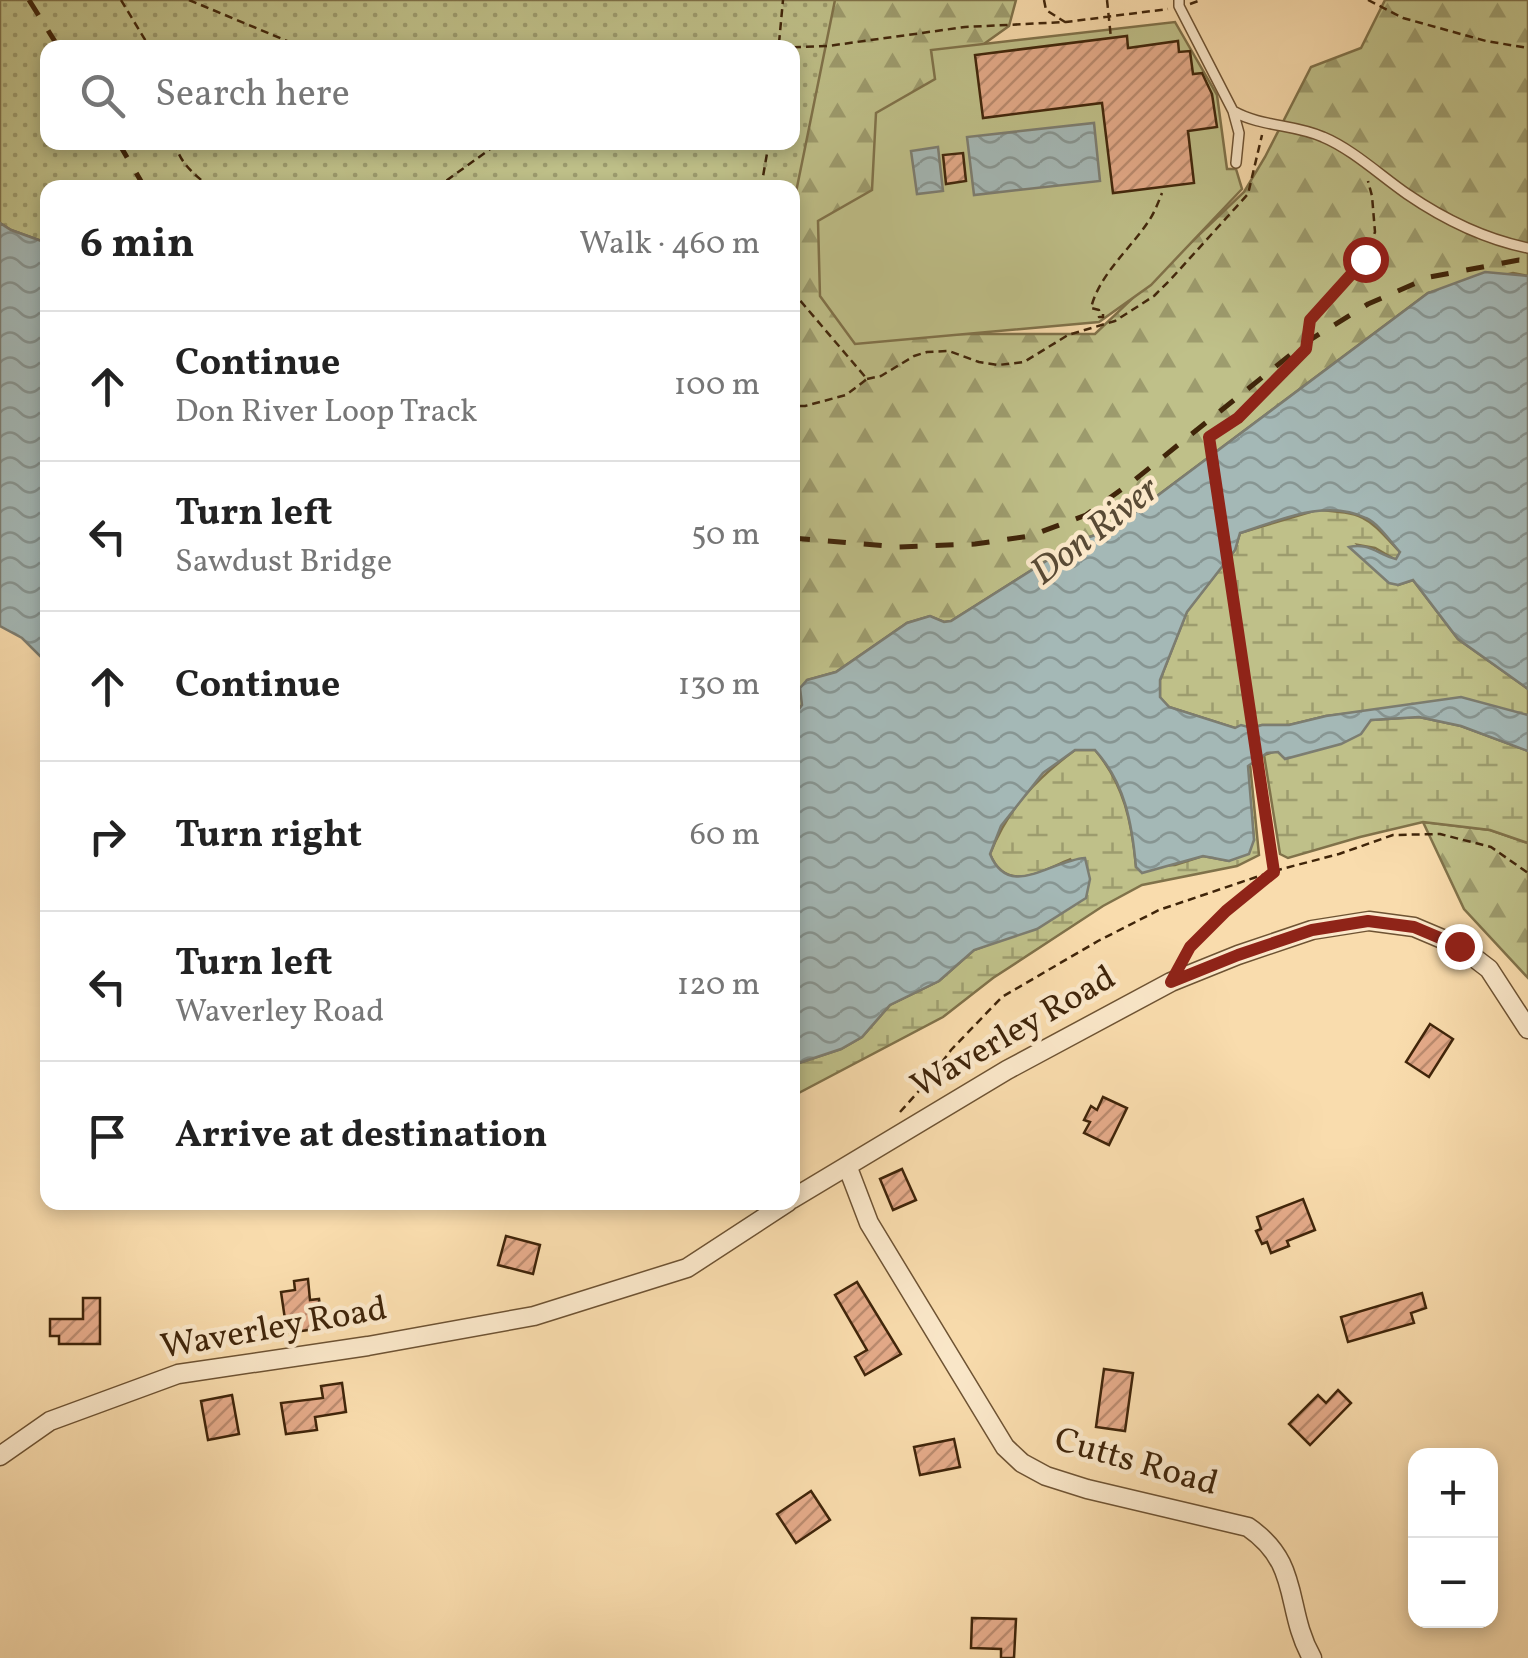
<!DOCTYPE html>
<meta charset="utf-8">
<style>
body{margin:0;font-family:Vollkorn,serif;background:#f6f6f6;color:#222}
.controls{position:absolute;right:30px;bottom:30px;display:grid;overflow:hidden;border-radius:20px;box-shadow:0 5px 15px #0003}
.controls button{width:90px;height:90px;display:grid;place-items:center;padding:0;border:0;border-bottom:2px solid #e0e0e0;background:#fff;color:#222;font:50px sans-serif}
.stop{position:absolute;width:30px;height:30px;margin:-22px;border:8px solid #8f2418;border-radius:50%;background:#fff}
.stop.end{background:#8f2418;border-color:#fff;box-shadow:0 2px 10px #0008}
.list{margin:0;padding:0;list-style:none}
h2{display:flex;justify-content:space-between;align-items:center;height:130px;margin:0;padding:0 40px;font-size:42px}
h2 small{font-size:32px;font-weight:400;color:#767676}
.list li{display:grid;grid-template-columns:65px 1fr auto;gap:30px;align-items:center;box-sizing:border-box;height:150px;padding:0 40px;border-top:2px solid #e0e0e0}
.list b{display:block;font-size:38px;white-space:nowrap}
.list p{margin:0;font-size:32px;white-space:nowrap;color:#767676}
.list em{font-size:32px;font-style:normal;color:#767676}
.icon{flex:none;width:55px;height:55px;fill:none;stroke:currentColor;stroke-width:2;stroke-linecap:round;stroke-linejoin:round}
.map{position:relative;flex:none;width:1528px;height:1658px;overflow:hidden}
.search{position:absolute;background:#fff;box-shadow:0 5px 15px #0003;left:40px;top:40px;width:760px;height:110px;display:flex;align-items:center;gap:25px;box-sizing:border-box;padding:0 35px;border-radius:20px;color:#767676;font-size:38px}
.panel{position:absolute;background:#fff;box-shadow:0 5px 15px #0003;left:40px;top:180px;width:760px;height:1030px;border-radius:20px}
.map>svg:first-child{display:block}
</style>
<div class="map">
<svg width="1528" height="1658" viewBox="0 0 1528 1658">
<defs>
<pattern id="forest-firs" width="22" height="20" patternUnits="userSpaceOnUse" patternTransform="scale(2.5)"><rect width="22" height="20" fill="#bfc089"/><path d="M5 1l3.5 6h-7zM16 11l3.5 6h-7z" fill="#9d9c6e"/></pattern>
<pattern id="wetland-marsh" width="20" height="14" patternUnits="userSpaceOnUse" patternTransform="scale(2.5)"><rect width="20" height="14" fill="#bfc089"/><path d="M1 5h8M5 5V1M11 12h8M15 12V8" fill="none" stroke="#9d9c6e"/></pattern>
<pattern id="park-dots" width="8" height="8" patternUnits="userSpaceOnUse" patternTransform="scale(2.5)"><rect width="8" height="8" fill="#bfc089"/><path d="M2 2h.1M6 6h.1" fill="none" stroke="#9d9c6e" stroke-width="1.8" stroke-linecap="round"/></pattern>
<pattern id="water-waves" width="16" height="10" patternUnits="userSpaceOnUse" patternTransform="scale(2.5)"><rect width="16" height="10" fill="#a4b8b6"/><path d="M0 5q4-4 8 0t8 0" fill="none" stroke="#879592"/></pattern>
<pattern id="building-hatch" width="6" height="6" patternUnits="userSpaceOnUse" patternTransform="scale(2.5)"><rect width="6" height="6" fill="#e5ab8a"/><path d="M-1 1l2-2M0 6l6-6M5 7l2-2" fill="none" stroke="#bb8b6f"/></pattern>
</defs>
<rect width="100%" height="100%" fill="#f9dcad"/>
<filter id="stains"><feTurbulence type="fractalNoise" baseFrequency=".002" numOctaves="4"/><feColorMatrix values="0 0 0 0 .2 0 0 0 0 .09 0 0 0 0 .02 0 0 0 .5 -.17"/></filter>
<radialGradient id="worn" r=".72"><stop offset=".6" stop-color="#630" stop-opacity="0"/><stop offset="1" stop-color="#630" stop-opacity=".3"/></radialGradient>
<path fill="url(#forest-firs)" stroke="#80724a" stroke-width="2.5" d="M0,0H1016L1009,26L967,56L867,334H1095L1244,192L1265,157L1311,67L1361,48L1385,0H1528V276L1513,273L1428,293L1113,529L1078,541L951,621L944,622L930,616L907,623L836,672L807,680L802,705L793,719L792,48H48L47,243L0,223Z
M1423,822L1490,830L1528,843V978L1464,909Z"/>
<path fill="url(#wetland-marsh)" stroke="#80724a" stroke-width="2.5" d="M1317,510C1367,513 1367,517 1400,552L1396,560L1375,548L1358,545L1398,585L1413,580L1458,639L1528,689V715L1378,710L1326,716L1289,725H1262L1252,728H1235L1169,707L1160,698V680L1187,611L1235,550L1240,533Z
M1419,717L1461,726L1528,751V843L1490,830L1423,822L1360,837L1288,858L1280,854L1264,755L1371,720Z
M1075,750H1095C1124,784 1132,823 1136,867L1175,865L1203,856L1229,861L1254,840L1247,766L1250,764L1259,855L1237,866L1142,885L1103,906L993,978L943,1017L793,1096V1065L841,1049L862,1037L890,1005L939,981L974,950L1001,940L1071,859C1042,871 1006,894 990,854C1008,808 1036,779 1075,750Z"/>
<path fill="url(#park-dots)" stroke="#80724a" stroke-width="2.5" fill-rule="evenodd" d="M0,0H835L793,207L792,188H48L47,243L11,230L0,223ZM48,48H792V142H48Z"/>
<path fill="#bfc089" stroke="#80724a" stroke-width="2.5" d="M1175,22L1217,95L1227,169H1236L1242,189L1151,285L1099,322L855,344L820,296L818,221L872,190L876,113L935,79L931,50Z"/>
<path fill="url(#water-waves)" stroke="#7c7d71" stroke-width="2.5" d="M1094,123L1100,181L974,195L967,137Z
M938,147L943,191L917,194L911,151Z
M0,223L11,230L47,243V663L22,638L0,626Z
M1485,272L1528,276V689L1458,639L1413,580L1398,585L1389,583L1349,547C1368,542 1379,555 1396,559L1400,552C1390,541 1379,524 1366,518C1326,498 1278,521 1240,533L1235,550L1187,612L1160,680V697L1169,707L1235,728L1241,725L1252,728L1262,725H1289L1326,716L1461,697L1528,715V751L1461,726L1419,717L1371,720L1361,734L1341,744L1285,759L1278,752L1267,753L1248,766L1254,840L1249,854L1229,861L1203,856L1142,873L1136,867C1132,823 1125,783 1095,750H1075L1043,773L1001,826L990,854C1009,901 1051,860 1085,858L1090,879L1086,898L1037,929L974,950L939,981L890,1005L862,1037L841,1049L793,1065L792,719L802,705L800,688L807,680L836,672L907,623L930,616L944,622L951,621L1078,541L1113,529L1428,293Z"/>
<path fill="url(#building-hatch)" stroke="#40250a" stroke-width="2.5" d="M1127,36L1128,48L1178,41L1179,52L1190,51L1193,74L1202,73L1212,94L1217,127L1188,131L1194,183L1113,193L1102,103L983,118L975,55Z
M963,153L966,181L946,184L943,155Z
M1430,1024L1453,1039L1429,1077L1406,1062Z
M1103,1097L1127,1108L1109,1145L1084,1133L1090,1122L1084,1120L1091,1106L1097,1110Z
M902,1169L916,1200L893,1210L880,1179Z
M1303,1199L1315,1230L1287,1241L1289,1246L1271,1253L1267,1242L1262,1244L1256,1231L1261,1229L1257,1217Z
M506,1236L540,1245L533,1274L498,1265Z
M308,1279L310,1300L319,1299L323,1328L287,1333L281,1292L295,1290L294,1281Z
M857,1282L901,1354L865,1375L855,1357L867,1350L835,1295Z
M1422,1293L1426,1308L1411,1313L1414,1323L1348,1342L1341,1317Z
M83,1298H100V1344H59V1336H50V1319H83Z
M1104,1369L1133,1373L1125,1431L1096,1427Z
M342,1383L346,1412L315,1417L317,1430L286,1434L281,1403L323,1398L321,1386Z
M1338,1390L1351,1403L1310,1445L1289,1424L1318,1395L1326,1403Z
M232,1395L239,1434L208,1440L201,1401Z
M954,1439L960,1467L920,1475L914,1447Z
M811,1491L830,1520L796,1543L777,1514Z
M972,1618L1016,1619L1014,1658H1001V1649L971,1648Z"/>
<g fill="none" stroke-linecap="round" stroke-linejoin="round">
<g stroke="#6e5333" stroke-width="12">
<path id="lane" d="M1179,0V6L1233,111L1239,133L1236,163
M1233,111C1261,127 1294,124 1323,137C1352,149 1381,176 1407,194C1445,220 1484,239 1528,248"/>
</g>
<g stroke="#6e5333" stroke-width="21">
<path id="street" d="M848,1168L869,1223L1005,1447L1022,1463L1046,1476L1087,1489L1248,1527C1302,1564 1284,1608 1312,1658
M792,1199L1007,1070L1171,982L1238,955L1312,930L1369,921L1414,927L1459,946L1489,969L1528,1029
M0,1456L50,1421L178,1374L368,1346L534,1316L687,1268L788,1202"/>
</g>
<path stroke="#40250a" stroke-width="2.5" stroke-dasharray="8 5" stroke-linecap="butt" d="M121,0L150,48
M189,0L304,48
M1044,0L1046,10L1065,22
M1107,0L1111,38
M1368,0L1403,18L1486,41L1528,48
M1190,4L1201,0
M779,43L783,0
M767,48L828,46L965,27L1066,22L1168,9
M175,142C179,163 195,175 211,188
M436,188L500,142
M761,188L769,142
M792,291L867,379L846,395L805,406H792
M1103,314V317H1099V310L1091,308C1099,275 1130,249 1148,222C1154,214 1158,203 1162,193
M867,379L881,376L914,356L927,352L949,351L979,362L998,365L1024,362L1068,335L1115,321L1154,296L1171,279L1248,194L1262,135
M1185,955C1199,929 1250,892 1274,871L1209,437L1238,418L1306,349L1309,320L1365,259L1375,232L1372,196L1368,181
M900,1112L927,1082L951,1050L1002,997L1098,941L1159,910L1274,871L1339,854L1393,835L1440,834L1491,847L1528,873"/>
<use href="#lane" stroke="#fbe8ca" stroke-width="9"/>
<use href="#street" stroke="#fbe8ca" stroke-width="18"/>
<path stroke="#40250a" stroke-width="5" stroke-dasharray="18 18" stroke-linecap="butt" d="M29,0L59,48
M118,142L145,188
M792,538L899,547L975,544L1030,536L1086,515L1132,482L1305,343L1368,304L1430,277L1519,260L1528,261"/>
</g>
<g fill="none" stroke-linecap="round" stroke-linejoin="round">
<path stroke="#8f2418" stroke-width="12" d="M1365,259L1310,320L1306,349L1238,418L1209,437L1274,872L1226,911L1190,947L1171,982L1238,955L1312,930L1368,921L1414,927L1459,946"/>
</g>
<g text-anchor="middle" dominant-baseline="central" stroke-width="9" stroke-linejoin="round" paint-order="stroke">
<g font-size="35" fill="#40250a" stroke="#fbe8ca">
<text transform="translate(1014 1033) rotate(-30)">Waverley Road</text>
<text transform="translate(274 1329) rotate(-10)">Waverley Road</text>
<text transform="translate(1136 1463) rotate(16)">Cutts Road</text>
</g>
<g font-size="38" font-style="italic" fill="#594a35" stroke="#fbe8ca">
<text transform="translate(1096 532) rotate(-38)">Don River</text>
</g>
</g>
<rect width="100%" height="100%" filter="url(#stains)"/>
<rect width="100%" height="100%" fill="url(#worn)"/>
</svg>
<div class="controls">
<button>+</button>
<button>−</button>
</div>
<div class="stop" style="left:1365px;top:259px"></div>
<div class="stop end" style="left:1459px;top:946px"></div>
<div class="search"><svg class="icon" aria-label="search" viewBox="0 0 24 24"><circle cx="10" cy="10" r="6"/><path d="M15 15l6 6"/></svg>Search here</div>
<section class="panel">
<h2>6 min<small>Walk · 460 m</small></h2>
<ul class="list">
<li><svg class="icon" aria-label="ahead" viewBox="0 0 24 24"><path d="M12 20V5M6 11l6-6 6 6"/></svg><div><b>Continue</b><p>Don River Loop Track</p></div><em>100 m</em></li>
<li><svg class="icon" aria-label="left" viewBox="0 0 24 24"><path d="M17 20v-9H6M10 6l-5 5 5 5"/></svg><div><b>Turn left</b><p>Sawdust Bridge</p></div><em>50 m</em></li>
<li><svg class="icon" aria-label="ahead" viewBox="0 0 24 24"><path d="M12 20V5M6 11l6-6 6 6"/></svg><div><b>Continue</b></div><em>130 m</em></li>
<li><svg class="icon" aria-label="right" viewBox="0 0 24 24"><path d="M7 20v-9h11M14 6l5 5-5 5"/></svg><div><b>Turn right</b></div><em>60 m</em></li>
<li><svg class="icon" aria-label="left" viewBox="0 0 24 24"><path d="M17 20v-9H6M10 6l-5 5 5 5"/></svg><div><b>Turn left</b><p>Waverley Road</p></div><em>120 m</em></li>
<li><svg class="icon" aria-label="arrive" viewBox="0 0 24 24"><path d="M6 21V4h12l-3 4 3 4H6"/></svg><div><b>Arrive at destination</b></div></li>
</ul>
</section>
</div>
